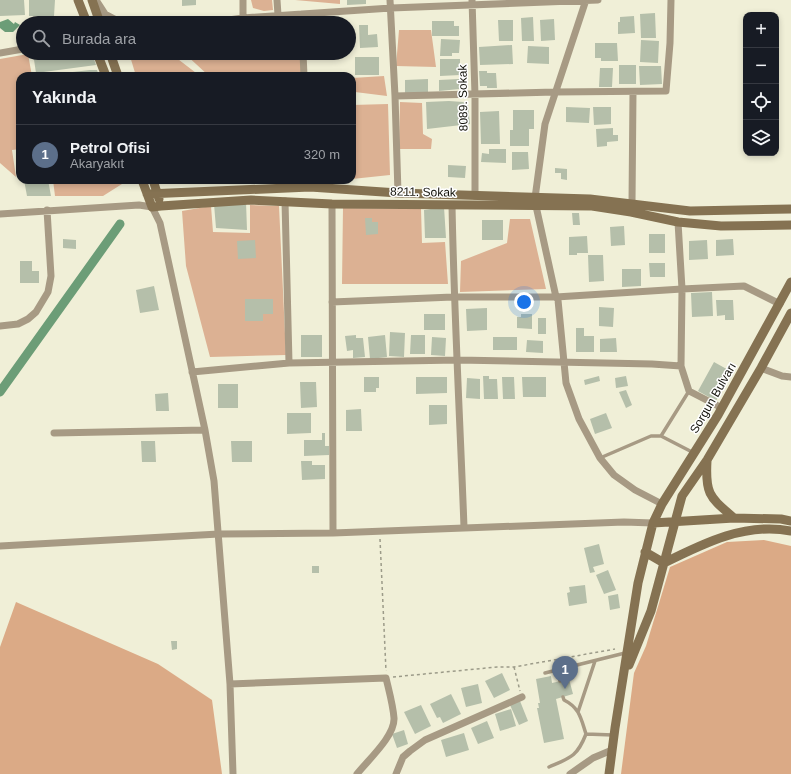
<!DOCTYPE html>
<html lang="tr">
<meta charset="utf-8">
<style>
body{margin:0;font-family:Arial,sans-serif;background:#242831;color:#f1f3f6}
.controls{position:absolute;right:12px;top:12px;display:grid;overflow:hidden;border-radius:8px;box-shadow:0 2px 6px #0003}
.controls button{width:36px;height:36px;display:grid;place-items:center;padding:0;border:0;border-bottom:1px solid #363941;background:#171b24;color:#f1f3f6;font:20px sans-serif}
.you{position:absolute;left:524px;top:302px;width:14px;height:14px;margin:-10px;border:3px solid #fff;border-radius:50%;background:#1a73e8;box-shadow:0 0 0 6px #1a73e833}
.badge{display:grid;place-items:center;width:26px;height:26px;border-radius:50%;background:#2563eb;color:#fff;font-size:13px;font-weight:700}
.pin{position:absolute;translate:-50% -33px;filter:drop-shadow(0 1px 2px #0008)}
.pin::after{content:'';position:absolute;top:21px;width:14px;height:12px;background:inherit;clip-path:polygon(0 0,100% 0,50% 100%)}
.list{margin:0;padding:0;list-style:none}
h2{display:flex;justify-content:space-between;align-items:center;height:52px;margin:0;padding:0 16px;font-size:17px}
h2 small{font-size:13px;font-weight:400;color:#9ea1a6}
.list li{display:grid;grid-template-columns:26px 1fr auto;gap:12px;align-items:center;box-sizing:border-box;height:60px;padding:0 16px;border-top:1px solid #363941}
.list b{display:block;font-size:15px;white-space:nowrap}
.list p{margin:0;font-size:13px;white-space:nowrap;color:#9ea1a6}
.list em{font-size:13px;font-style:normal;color:#9ea1a6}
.icon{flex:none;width:22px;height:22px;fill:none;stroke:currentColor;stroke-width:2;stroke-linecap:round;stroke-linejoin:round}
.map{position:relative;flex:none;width:791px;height:774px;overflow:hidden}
.search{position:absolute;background:#171b24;box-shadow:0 2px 6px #0003;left:16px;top:16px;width:340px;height:44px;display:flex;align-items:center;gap:10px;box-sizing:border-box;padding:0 14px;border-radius:22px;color:#9ea1a6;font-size:15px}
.panel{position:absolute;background:#171b24;box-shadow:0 2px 6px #0003;left:16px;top:72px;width:340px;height:112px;border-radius:12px}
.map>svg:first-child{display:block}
</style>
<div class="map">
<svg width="791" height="774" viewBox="0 0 791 774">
<rect width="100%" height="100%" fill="#f0efd7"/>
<path fill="#dcb193" d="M251,0H272L273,10L264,11L253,8Z
M295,0H340V4Z
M299,14L300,23H224Z
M399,30H431L436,67L396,66Z
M129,53H170L200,76H136Z
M184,53H301L302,76H209Z
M28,54L32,76H20V149L12,150L16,177L0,163V59Z
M384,76L387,96L355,92L352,78Z
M400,102L422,103L423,134L432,139L431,149H399Z
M388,104L390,175L352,179V105Z
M53,180H123L122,184L103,196H55Z
M250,205L279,206L286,355L210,357L186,266L182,211L211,206L213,232L250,233Z
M343,208L421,209L422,243L445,242L448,284H342Z
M510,219H530L546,289L460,292L461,261L507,243Z"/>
<path fill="#dbaa86" d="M764,540L791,546V774H621L634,673L646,646L670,567L727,542Z
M16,602L158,664L212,700L222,774H0V647Z"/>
<path fill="#6c9d77" d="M8,19L14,24L15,22L20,25L13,32H5L0,28V22Z"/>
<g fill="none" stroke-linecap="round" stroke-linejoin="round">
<path stroke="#6c9d77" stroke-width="9" d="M0,392L120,224"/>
</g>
<path fill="#b5bfaa" d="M0,0H24L25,15L0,16Z
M29,0H55L54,16H29Z
M182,0H196V5L182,6Z
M347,0H366V4L347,5Z
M655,13L656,38H641L640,14Z
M634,16L635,33L618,34V22H620V17Z
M533,17L534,41H522L521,18Z
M554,19L555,40L541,41L540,20Z
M498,20H513V41H499Z
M432,21H454V26H459V36H432Z
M359,25H368V35L377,34L378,47L360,48Z
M441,39L460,40L459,53H452V56H440Z
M641,40L659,41L658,63L640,62Z
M595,43H617L618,61H601V58H595Z
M512,45L513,64L480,65L479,47Z
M528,46L549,47V64L527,63Z
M33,53H92L96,65L36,73Z
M355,57H379V75H355Z
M440,59H460V75L440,76Z
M619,65H636V84H619Z
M639,66H661L662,84L640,85Z
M600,68H613L612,87H599Z
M90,70H97L99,76H47V75Z
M479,71H487V73H496L497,88H487V86H480Z
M428,79V93H405V80Z
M459,79L460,89L439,91V80Z
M449,101L463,102L468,105L470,124L427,129L426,102Z
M566,107L590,108L589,123L566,122Z
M593,107H611V124L594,125Z
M513,110H534V129H529V146H510V130H513Z
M499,111L500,144H481L480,112Z
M613,128V135H618V141L607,142V146L597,147L596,129Z
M489,149H506V163L481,162L482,153L489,154Z
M512,152H528L529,169L512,170Z
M448,165L466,166L465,178L448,177Z
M555,168L567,169V180L561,179V173H555Z
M24,180H48L51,196H27Z
M246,202L247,230L216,228L214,204Z
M444,207L446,238H425L424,210Z
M572,213H579L580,225H573Z
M365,218H372V222H378V234L366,235Z
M482,220H503V240H482Z
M624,226L625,245L611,246L610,227Z
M649,234H665V253H649Z
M587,236L588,253H577V255H569V237Z
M63,239L76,240V249L63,248Z
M733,239L734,255L716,256V240Z
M255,240L256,258L238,259L237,241Z
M707,240L708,259L689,260V241Z
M588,255H603L604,281L589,282Z
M20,261H32V271H39V283H20Z
M649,263H665V277H650Z
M622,269H641V286L622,287Z
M154,286L159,310L140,313L136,290Z
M712,292L713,316L692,317L691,293Z
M245,299H273V314H263V321H245Z
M716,300H733L734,320H725V315L717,316Z
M599,307L614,308L613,327L599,326Z
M487,308V330L467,331L466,309Z
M424,314H445V330H424Z
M521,314H532V329L517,328V317H521Z
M538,318H546V334H538Z
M576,328H584V336H594V352H576Z
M390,332L405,333L404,357L389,356Z
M301,335H322V357H301Z
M356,335V338H363L365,357L353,358V350L347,351L345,336Z
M385,335L387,357L370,359L368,337Z
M411,335H425V354H410Z
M432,337L446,338L445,356L431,355Z
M493,337H517V350H493Z
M616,338L617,352H600V339Z
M527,340L543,341V353L526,352Z
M714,362L732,372L716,401L698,391Z
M483,376H489V379H497L498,399H484Z
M599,376L600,381L585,385L584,380Z
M626,376L628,386L616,388L615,378Z
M364,377H379V388H376V392H364Z
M416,377H447V393L416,394Z
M502,377H514L515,399H503Z
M522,377H546V397H523Z
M467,378L480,379V399L466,398Z
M300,382H316L317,407L301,408Z
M218,384H238V408H218Z
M626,390L632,405L626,408L619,392Z
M168,393L169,411H156L155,394Z
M429,405H447V424L429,425Z
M361,409L362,431H346V410Z
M287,413H311V433L287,434Z
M606,413L612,428L595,434L590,419Z
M322,433H325V446H329V455L304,456V440H322Z
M141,441H155L156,462H142Z
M231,441H252V462H232Z
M301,461H312V465H325V479L302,480Z
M599,544L604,564L593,567L595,572L590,573L584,548Z
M312,566H319V573H312Z
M608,570L616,590L604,594L596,575Z
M585,585L587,603L569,606L567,593L570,592L569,587Z
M618,594L620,608L610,610L608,596Z
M171,641H177V649L172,650Z
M502,673L510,690L494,698L485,681Z
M551,676L552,683L569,679L573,694L556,699L564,739L544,743L537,708H539L538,703H540L536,679Z
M478,684L482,703L466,707L461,688Z
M451,694L461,714L443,723L440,717L437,718L430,704Z
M520,701L528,721L519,725L510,705Z
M421,705L431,726L415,734L404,712Z
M511,709L516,726L500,731L495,714Z
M487,721L494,738L478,744L471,728Z
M404,730L408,744L397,748L392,734Z
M464,733L469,750L446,757L441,740Z"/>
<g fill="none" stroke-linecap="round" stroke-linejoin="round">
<path stroke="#9c9b89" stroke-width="1.5" stroke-dasharray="3 3" stroke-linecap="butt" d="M380,539L386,671
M514,667L520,691
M393,677L497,667H514L615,649"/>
<path stroke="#a79a84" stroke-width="3.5" d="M661,436L694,453
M600,458L651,436H661L689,391
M557,670L560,681
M545,673L625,653
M563,697L564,700C580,708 581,719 586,734L613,735
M578,712L595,661
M549,767C570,758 577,757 586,734"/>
<path stroke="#a79a84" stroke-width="7" d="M96,0L105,14L122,23
M243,0V18
M277,0L278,15
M390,0L395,96L398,193
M472,0L475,95V196
M586,0L545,124L535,198L536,206L556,297L558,300L566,383L579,419L600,458L614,475L635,490L662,504
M302,14L303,23
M207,23L243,18L391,8L598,0
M0,53L23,49
M303,53L304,76
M395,96L555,92L666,91L670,43L671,0
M285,201L289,363
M632,203L633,92
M332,204L333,533
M452,205C454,312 460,420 464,527
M0,214L139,205L152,207L160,223L205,430L214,481L230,684L386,678C389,691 393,705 394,718C395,736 368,760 357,774
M678,222L682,289L681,366L689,391L722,408
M332,302L453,297H556L682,289L744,286L780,304
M0,326L18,324L28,319L36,312L48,292L51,276L47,210
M761,368L782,376L791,377
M192,372L289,363L458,360L652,364L681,366
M54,433L205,430
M0,546L219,534L333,533L624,522L653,523
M230,684L233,774
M396,774L403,757L410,751L425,740L522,697
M570,774L593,758L612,750"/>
<path stroke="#857252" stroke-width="9" d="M78,0L87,23
M92,0L100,23
M97,53L106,76
M110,53L118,76
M142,180L152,207L161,206L251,200L332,204L592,206L631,212L678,222L721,226L791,225
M153,180L159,199
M147,194L310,187L398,193L590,199L690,211L791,209
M707,461C705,495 710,497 734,518
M653,523L734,518L781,519L791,521
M645,552L664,563
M664,563C704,543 746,522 791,531
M629,665L651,611L682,496L707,460L761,368L791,313
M609,774L615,728L638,583L653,523L662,504L718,415L791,282"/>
</g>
<g text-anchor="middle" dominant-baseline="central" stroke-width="3" stroke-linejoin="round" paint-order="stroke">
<g font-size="12" fill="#121109" stroke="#fff">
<text transform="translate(463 98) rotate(-91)">8089. Sokak</text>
<text transform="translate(423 192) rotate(1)">8211. Sokak</text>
<text transform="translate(713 398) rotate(-60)">Sorgun Bulvarı</text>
</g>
</g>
</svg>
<div class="controls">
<button>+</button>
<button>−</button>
<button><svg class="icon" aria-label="locate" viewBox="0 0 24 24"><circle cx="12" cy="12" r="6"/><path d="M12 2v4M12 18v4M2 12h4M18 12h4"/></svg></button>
<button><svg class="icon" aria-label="layers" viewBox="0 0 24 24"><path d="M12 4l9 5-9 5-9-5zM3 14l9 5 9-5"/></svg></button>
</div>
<div class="you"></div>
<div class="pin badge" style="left:565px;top:689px;background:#5c6f8a">1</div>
<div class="search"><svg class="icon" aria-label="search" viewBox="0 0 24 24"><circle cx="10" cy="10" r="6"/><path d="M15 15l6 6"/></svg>Burada ara</div>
<section class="panel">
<h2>Yakında<small></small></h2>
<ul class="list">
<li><span class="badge" style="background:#5c6f8a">1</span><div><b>Petrol Ofisi</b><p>Akaryakıt</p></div><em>320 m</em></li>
</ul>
</section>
</div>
